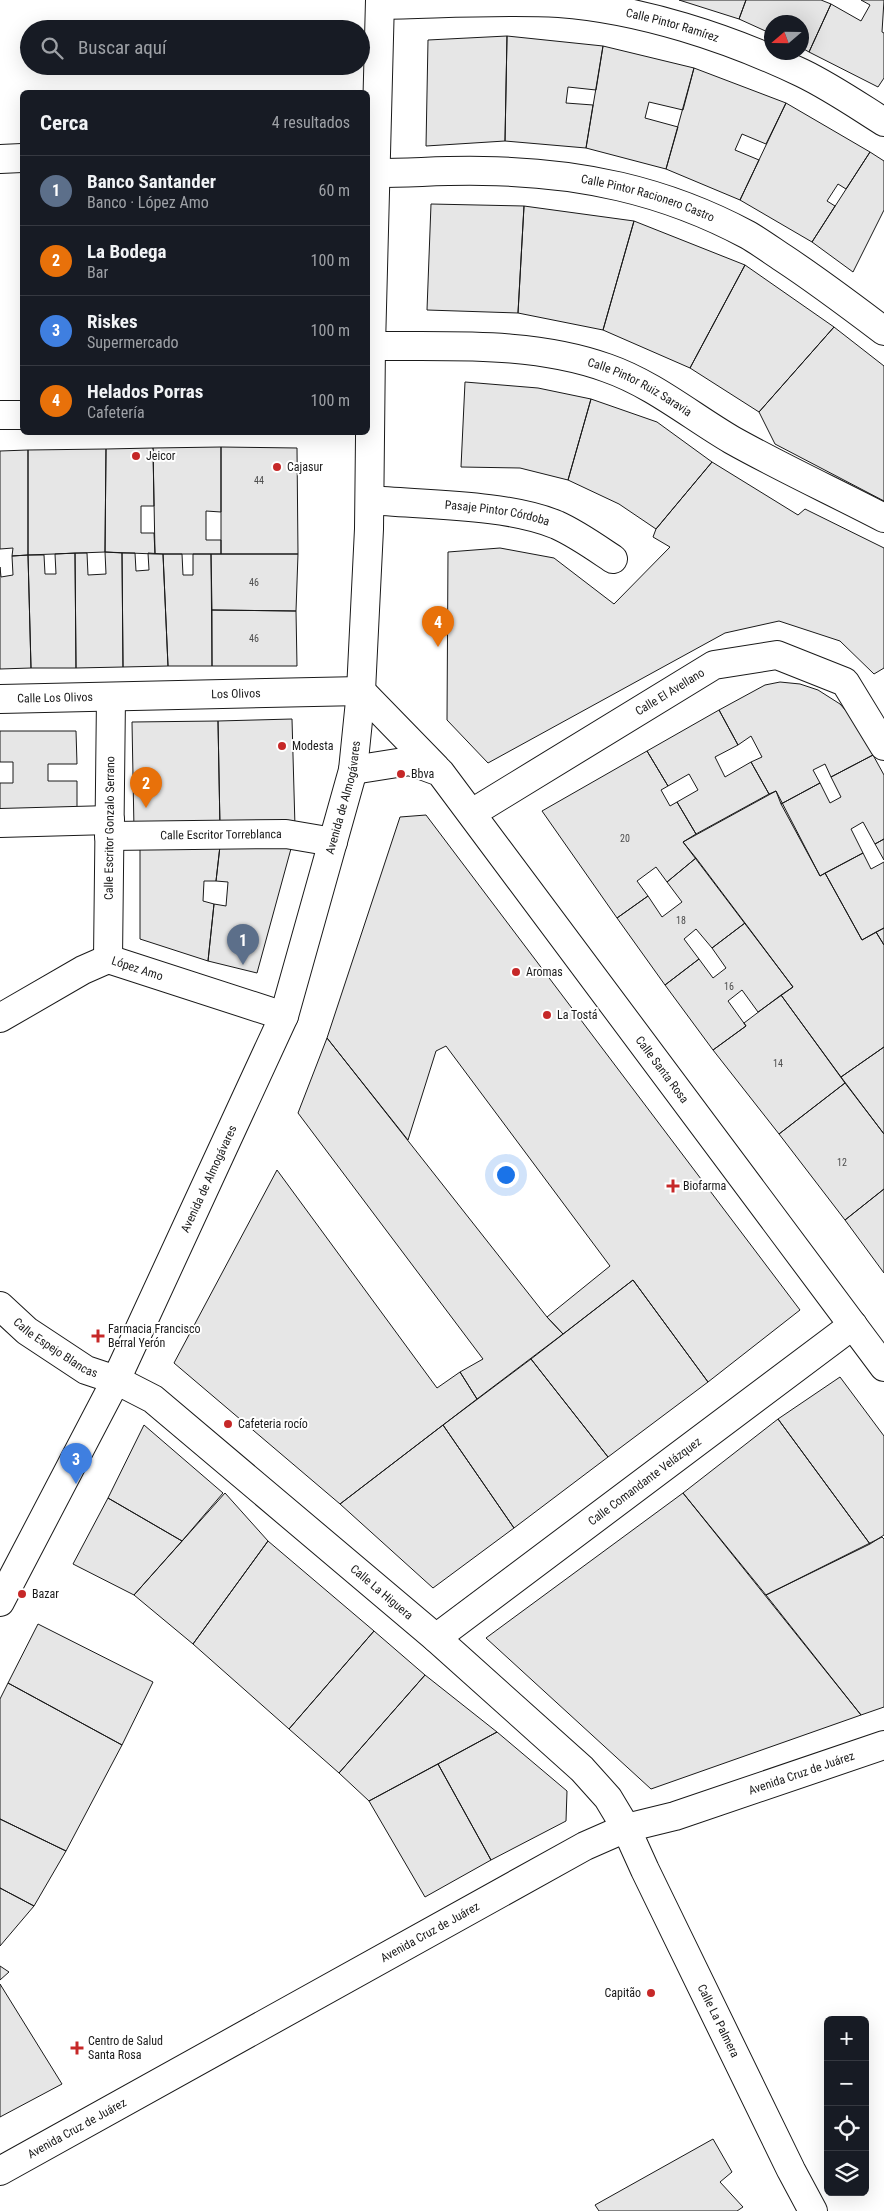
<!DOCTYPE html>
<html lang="es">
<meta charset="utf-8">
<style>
body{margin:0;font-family:"Roboto Condensed",sans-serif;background:#20242c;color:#f1f3f6}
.controls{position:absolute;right:15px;bottom:15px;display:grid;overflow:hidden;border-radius:8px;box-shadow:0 5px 20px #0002}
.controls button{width:45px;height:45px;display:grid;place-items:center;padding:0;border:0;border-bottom:1px solid #363941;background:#171b24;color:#f1f3f6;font:25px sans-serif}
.compass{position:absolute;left:764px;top:15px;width:45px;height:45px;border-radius:50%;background:#171b24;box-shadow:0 5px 20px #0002;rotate:250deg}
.you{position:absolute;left:505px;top:1174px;width:18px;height:18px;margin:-12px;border:4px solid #fff;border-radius:50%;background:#1a73e8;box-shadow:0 0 0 8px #1a73e833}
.badge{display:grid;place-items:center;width:32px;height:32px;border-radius:50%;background:#d93025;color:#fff;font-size:16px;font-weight:700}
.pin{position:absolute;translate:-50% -41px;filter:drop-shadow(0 1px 2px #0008)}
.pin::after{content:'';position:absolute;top:26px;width:18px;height:15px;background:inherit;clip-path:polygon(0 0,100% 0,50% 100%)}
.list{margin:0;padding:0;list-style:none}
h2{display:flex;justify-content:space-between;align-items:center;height:65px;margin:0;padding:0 20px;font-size:21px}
h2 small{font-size:16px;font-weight:400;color:#9ea1a6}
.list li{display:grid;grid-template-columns:32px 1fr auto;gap:15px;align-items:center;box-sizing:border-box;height:70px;padding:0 20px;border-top:1px solid #363941}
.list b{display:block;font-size:19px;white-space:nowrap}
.list p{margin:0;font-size:16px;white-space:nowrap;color:#9ea1a6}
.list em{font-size:16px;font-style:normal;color:#9ea1a6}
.icon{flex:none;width:28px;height:28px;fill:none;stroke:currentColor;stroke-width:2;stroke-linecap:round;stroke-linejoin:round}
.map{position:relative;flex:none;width:884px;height:2211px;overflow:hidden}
.search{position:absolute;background:#171b24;box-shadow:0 5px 20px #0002;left:20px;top:20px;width:350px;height:55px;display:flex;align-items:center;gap:12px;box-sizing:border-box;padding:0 18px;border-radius:28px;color:#9ea1a6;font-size:19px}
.panel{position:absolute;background:#171b24;box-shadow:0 5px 20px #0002;left:20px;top:90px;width:350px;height:345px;border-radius:8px}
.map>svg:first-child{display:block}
</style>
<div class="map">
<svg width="884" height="2211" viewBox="0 0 884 2211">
<rect width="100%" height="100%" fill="#fff"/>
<path fill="#e6e6e6" stroke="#1a1a1a" d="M679,0H746L739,19Z
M746,0H821L831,4L809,52L802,48V22H772V34L739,19Z
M861,0H884L882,32L884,33V78L878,87L809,52L831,4L861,21L870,5Z
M507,36L505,141L426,146L428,40Z
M507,36L603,46L596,90L568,87L566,103L593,105L586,148L505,141Z
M603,46L694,68L683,110L649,102L645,118L678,127L666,169L586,148Z
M694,68L786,103L766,144L742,134L735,150L759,160L740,200L666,169Z
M786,103L870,152L846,189L838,184L827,201L835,206L812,242L740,200Z
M870,152L884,161V210L853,272L812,242Z
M431,204L524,206L518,313L427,310Z
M524,206L634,221L603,330L518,313Z
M634,221L745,265L690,368L603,330Z
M745,265L834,327L759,412L690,368Z
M834,327L884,366V501L775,444L759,412Z
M465,382L538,388L591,399L568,480L520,468L461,467Z
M591,399L657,422L712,462L656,529L619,504L568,480Z
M221,447L297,448L298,554H221Z
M221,447V512L206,511V540H221V554H155L153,448Z
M153,448L154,506H141V533H154L155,554L105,552L106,449Z
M106,449L105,552L28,555V450Z
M28,450V555L12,556L13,548L0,549V451Z
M712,462L798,515L805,509L884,548V668L874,674L840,641L779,621L725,633L488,763L447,720L448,552L500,548L554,558L614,604L670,547L653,537L656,529Z
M105,552L122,553L123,667L76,668L75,553H87L88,575L106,574Z
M75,553L76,668H31L28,555H44L45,574H56L55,554Z
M122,553H135L136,571L149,570L148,553L163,554L168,666L123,667Z
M163,554H182L183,575H193V554H211L212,666H168Z
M211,554H298L296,611L212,610Z
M28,555L31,668L0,669V567L1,577L13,575L12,556Z
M212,610L296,611L297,666H212Z
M780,682L800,684L818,690L840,704L855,721L873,755L831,777L825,764L813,770L820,783L781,804L776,791L769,794L751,762L762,757L751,736L738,745L719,710L765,685Z
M719,710L738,745L715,757L725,777L751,762L769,794L696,834L677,802L698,790L689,774L668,786L647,751Z
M292,719L295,827L220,828L218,721Z
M218,721L220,828L134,830L132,722Z
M0,731H76L77,764H48V781H77V816L0,817V783H13V762H0Z
M647,751L668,786L661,790L670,806L677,802L696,834L683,842L696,858L667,882L656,867L637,881L648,896L617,918L542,811Z
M873,755L884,775V839L875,844L863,822L851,829L863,853L820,876L781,804L820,783L830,803L841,797L831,777Z
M776,791L820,876L825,873L862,940L876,932L884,945V1047L841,1077L781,995L793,987L683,842Z
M426,815L800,1310L708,1382L633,1280L563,1334L547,1317L610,1266L446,1046L436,1051L408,1140L327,1038L400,817Z
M884,839V860L875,844Z
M292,845L257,973L208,961L214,904L226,906L228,882L216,881L220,846Z
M140,846H220L216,881H204L203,901L214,904L208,961L140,939Z
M863,853L871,869L884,862V928L862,940L825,873Z
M696,858L745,923L712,948L696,929L684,939L699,959L665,985L617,918L648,896L662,917L682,902L667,882Z
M745,923L793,987L758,1012L742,990L728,1001L746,1026L713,1050L665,985L699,959L713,978L726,968L712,948Z
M884,928V945L876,932Z
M781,995L845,1083L779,1134L713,1050L746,1026L744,1023Z
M327,1038L547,1317L563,1334L477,1399L460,1372L483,1359L298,1113Z
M884,1047V1134L841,1077Z
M845,1083L884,1134V1189L845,1220L779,1134Z
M277,1170L437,1388L460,1372L477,1399L340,1504L174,1363Z
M884,1189V1273L845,1220Z
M633,1280L708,1382L608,1457L531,1359Z
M531,1359L608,1457L514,1528L443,1425Z
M840,1377L884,1436V1535L870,1544L778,1419Z
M778,1419L870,1544L766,1595L683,1493Z
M144,1425L223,1493L182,1541L108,1498Z
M443,1425L514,1528L433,1588L340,1504Z
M225,1493L268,1541L193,1644L134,1595Z
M683,1493L861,1715L651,1789L486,1638Z
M108,1498L182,1541L134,1595L73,1564Z
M882,1537L884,1539V1707L861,1715L766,1595Z
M268,1541L374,1631L289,1729L193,1644Z
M38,1624L153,1682L122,1745L8,1683Z
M374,1631L425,1675L339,1773L289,1729Z
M425,1675L497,1732L369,1801L339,1773Z
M8,1683L122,1745L66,1851L0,1819V1699Z
M497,1732L567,1791L566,1821L491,1860L438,1764Z
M438,1764L491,1860L425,1897L369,1801Z
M0,1819L66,1851L34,1906L0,1888Z
M0,1888L34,1906L0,1946Z
M0,1966L9,1972L0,1980Z
M0,1984L62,2084L0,2117Z
M713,2139L732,2172L720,2182L743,2207L737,2211H599L595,2205Z"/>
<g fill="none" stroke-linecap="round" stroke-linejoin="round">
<g stroke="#1a1a1a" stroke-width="30">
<g id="street">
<path id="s1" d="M380,5C440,4 499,0 559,3C640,9 729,38 802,73C831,87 857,105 884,122"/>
<path id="s2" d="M371,346C449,347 532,341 607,368C653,384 691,416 732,440C782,468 834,492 884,518"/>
<path id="s3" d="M370,500C425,505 507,504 557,525C577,534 595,547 613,559"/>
<path id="s4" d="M0,699L361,691L436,768"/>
<path id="s5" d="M353,770L410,761L440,772L884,1367"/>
<path id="s6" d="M472,813L714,665L777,655L845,682L884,746"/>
<path d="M0,823L110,820"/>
<path id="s7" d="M109,836L286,834L333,842"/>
<path id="s8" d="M108,959L111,697"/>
<path id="s9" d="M0,1018L83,970L108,959L284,1016"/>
<path id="s10" d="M0,1306L27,1331L86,1370L116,1380L153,1399L436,1638L582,1769L608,1798L626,1828L645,1870L791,2170L813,2211"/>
<path id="s11" d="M436,1638L853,1325"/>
</g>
</g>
<g stroke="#1a1a1a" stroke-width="30">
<g id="secondary">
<path d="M0,159L22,158"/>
<path id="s12" d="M377,173C412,173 447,170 483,171C578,172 664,190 748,235C760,242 771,250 783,258C818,281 851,306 884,331"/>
<path d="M0,415H22"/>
<path id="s13" d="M0,1602L116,1380L284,1016L353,770L361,691L369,529L371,346L380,0"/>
<path id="s14" d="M0,2171L585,1846L626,1828L675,1816L884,1745"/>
</g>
</g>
<use href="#street" stroke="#fff" stroke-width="28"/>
<use href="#secondary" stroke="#fff" stroke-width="28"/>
</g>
<g fill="#c62828" stroke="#fff" stroke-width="2">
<circle cx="136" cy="456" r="5"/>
<circle cx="277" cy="467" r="5"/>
<circle cx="282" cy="746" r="5"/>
<circle cx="401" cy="774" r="5"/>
<circle cx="516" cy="972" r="5"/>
<circle cx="547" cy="1015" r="5"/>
<path d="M670.5 1178.5h5v5h5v5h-5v5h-5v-5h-5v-5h5z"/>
<path d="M95.5 1328.5h5v5h5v5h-5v5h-5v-5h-5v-5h5z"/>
<circle cx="228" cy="1424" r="5"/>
<circle cx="22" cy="1594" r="5"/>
<circle cx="651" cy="1993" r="5"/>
<path d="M74.5 2040.5h5v5h5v5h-5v5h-5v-5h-5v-5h5z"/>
</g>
<g text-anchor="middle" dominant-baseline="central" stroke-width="4" stroke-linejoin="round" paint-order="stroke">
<g font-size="10" fill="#4d4d4d">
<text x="259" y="480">44</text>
<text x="254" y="582">46</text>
<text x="254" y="638">46</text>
<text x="625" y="838">20</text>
<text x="681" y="920">18</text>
<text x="729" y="986">16</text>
<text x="778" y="1063">14</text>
<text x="842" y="1162">12</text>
</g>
<g font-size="12" fill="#1a1a1a" stroke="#fff">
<text stroke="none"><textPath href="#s1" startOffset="295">Calle Pintor Ramírez</textPath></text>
<text stroke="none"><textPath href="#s12" startOffset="274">Calle Pintor Racionero Castro</textPath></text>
<text stroke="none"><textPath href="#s2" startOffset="276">Calle Pintor Ruiz Saravia</textPath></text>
<text stroke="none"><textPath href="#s3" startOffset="128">Pasaje Pintor Córdoba</textPath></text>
<text stroke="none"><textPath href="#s6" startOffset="232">Calle El Avellano</textPath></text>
<text stroke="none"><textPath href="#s4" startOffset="236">Los Olivos</textPath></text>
<text stroke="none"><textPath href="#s4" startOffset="55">Calle Los Olivos</textPath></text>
<text stroke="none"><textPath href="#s13" startOffset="878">Avenida de Almogávares</textPath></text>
<text stroke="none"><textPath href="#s8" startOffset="131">Calle Escritor Gonzalo Serrano</textPath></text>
<text stroke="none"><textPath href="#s7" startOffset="112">Calle Escritor Torreblanca</textPath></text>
<text stroke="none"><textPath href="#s9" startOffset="154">López Amo</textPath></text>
<text stroke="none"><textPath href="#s5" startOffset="461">Calle Santa Rosa</textPath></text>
<text stroke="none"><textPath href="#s13" startOffset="472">Avenida de Almogávares</textPath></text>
<text stroke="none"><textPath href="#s10" startOffset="70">Calle Espejo Blancas</textPath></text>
<text stroke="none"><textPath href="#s11" startOffset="261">Calle Comandante Velázquez</textPath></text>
<text stroke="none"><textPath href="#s10" startOffset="480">Calle La Higuera</textPath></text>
<text stroke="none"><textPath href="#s14" startOffset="898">Avenida Cruz de Juárez</textPath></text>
<text stroke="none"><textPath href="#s14" startOffset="492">Avenida Cruz de Juárez</textPath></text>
<text stroke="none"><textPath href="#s10" startOffset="1035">Calle La Palmera</textPath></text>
<text stroke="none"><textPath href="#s14" startOffset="88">Avenida Cruz de Juárez</textPath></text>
</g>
<g font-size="12" fill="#1a1a1a" stroke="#fff" text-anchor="start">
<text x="146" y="456">Jeicor</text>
<text x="287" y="467">Cajasur</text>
<text x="292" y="746">Modesta</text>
<text x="411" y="774">Bbva</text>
<text x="526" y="972">Aromas</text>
<text x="557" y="1015">La Tostá</text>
<text x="683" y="1186">Biofarma</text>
<text x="108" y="1329">Farmacia Francisco<tspan x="108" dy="14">Berral Yerón</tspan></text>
<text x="238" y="1424">Cafeteria rocío</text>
<text x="32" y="1594">Bazar</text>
<text x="641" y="1993" text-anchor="end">Capitão</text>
<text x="88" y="2041">Centro de Salud<tspan x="88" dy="14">Santa Rosa</tspan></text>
</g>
</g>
</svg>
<div class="controls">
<button>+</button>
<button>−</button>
<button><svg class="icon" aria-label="locate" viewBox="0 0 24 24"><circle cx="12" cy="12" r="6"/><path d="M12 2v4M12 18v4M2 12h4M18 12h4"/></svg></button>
<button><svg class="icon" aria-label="layers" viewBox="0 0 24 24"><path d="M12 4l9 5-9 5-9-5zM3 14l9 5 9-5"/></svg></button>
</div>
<svg class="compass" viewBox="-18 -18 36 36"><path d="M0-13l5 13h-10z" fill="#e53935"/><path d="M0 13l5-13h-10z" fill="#9ea1a6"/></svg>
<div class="you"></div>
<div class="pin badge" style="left:243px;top:965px;background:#5c6f8a">1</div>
<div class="pin badge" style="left:146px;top:808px;background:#e8710a">2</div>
<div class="pin badge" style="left:76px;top:1484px;background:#3f7fe0">3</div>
<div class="pin badge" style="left:438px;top:647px;background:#e8710a">4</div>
<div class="search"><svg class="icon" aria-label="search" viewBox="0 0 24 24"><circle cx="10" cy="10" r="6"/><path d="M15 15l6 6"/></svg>Buscar aquí</div>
<section class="panel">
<h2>Cerca<small>4 resultados</small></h2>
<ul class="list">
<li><span class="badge" style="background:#5c6f8a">1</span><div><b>Banco Santander</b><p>Banco · López Amo</p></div><em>60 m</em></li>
<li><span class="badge" style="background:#e8710a">2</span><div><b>La Bodega</b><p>Bar</p></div><em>100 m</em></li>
<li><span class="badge" style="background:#3f7fe0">3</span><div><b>Riskes</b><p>Supermercado</p></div><em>100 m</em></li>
<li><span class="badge" style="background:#e8710a">4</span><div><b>Helados Porras</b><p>Cafetería</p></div><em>100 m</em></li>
</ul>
</section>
</div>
